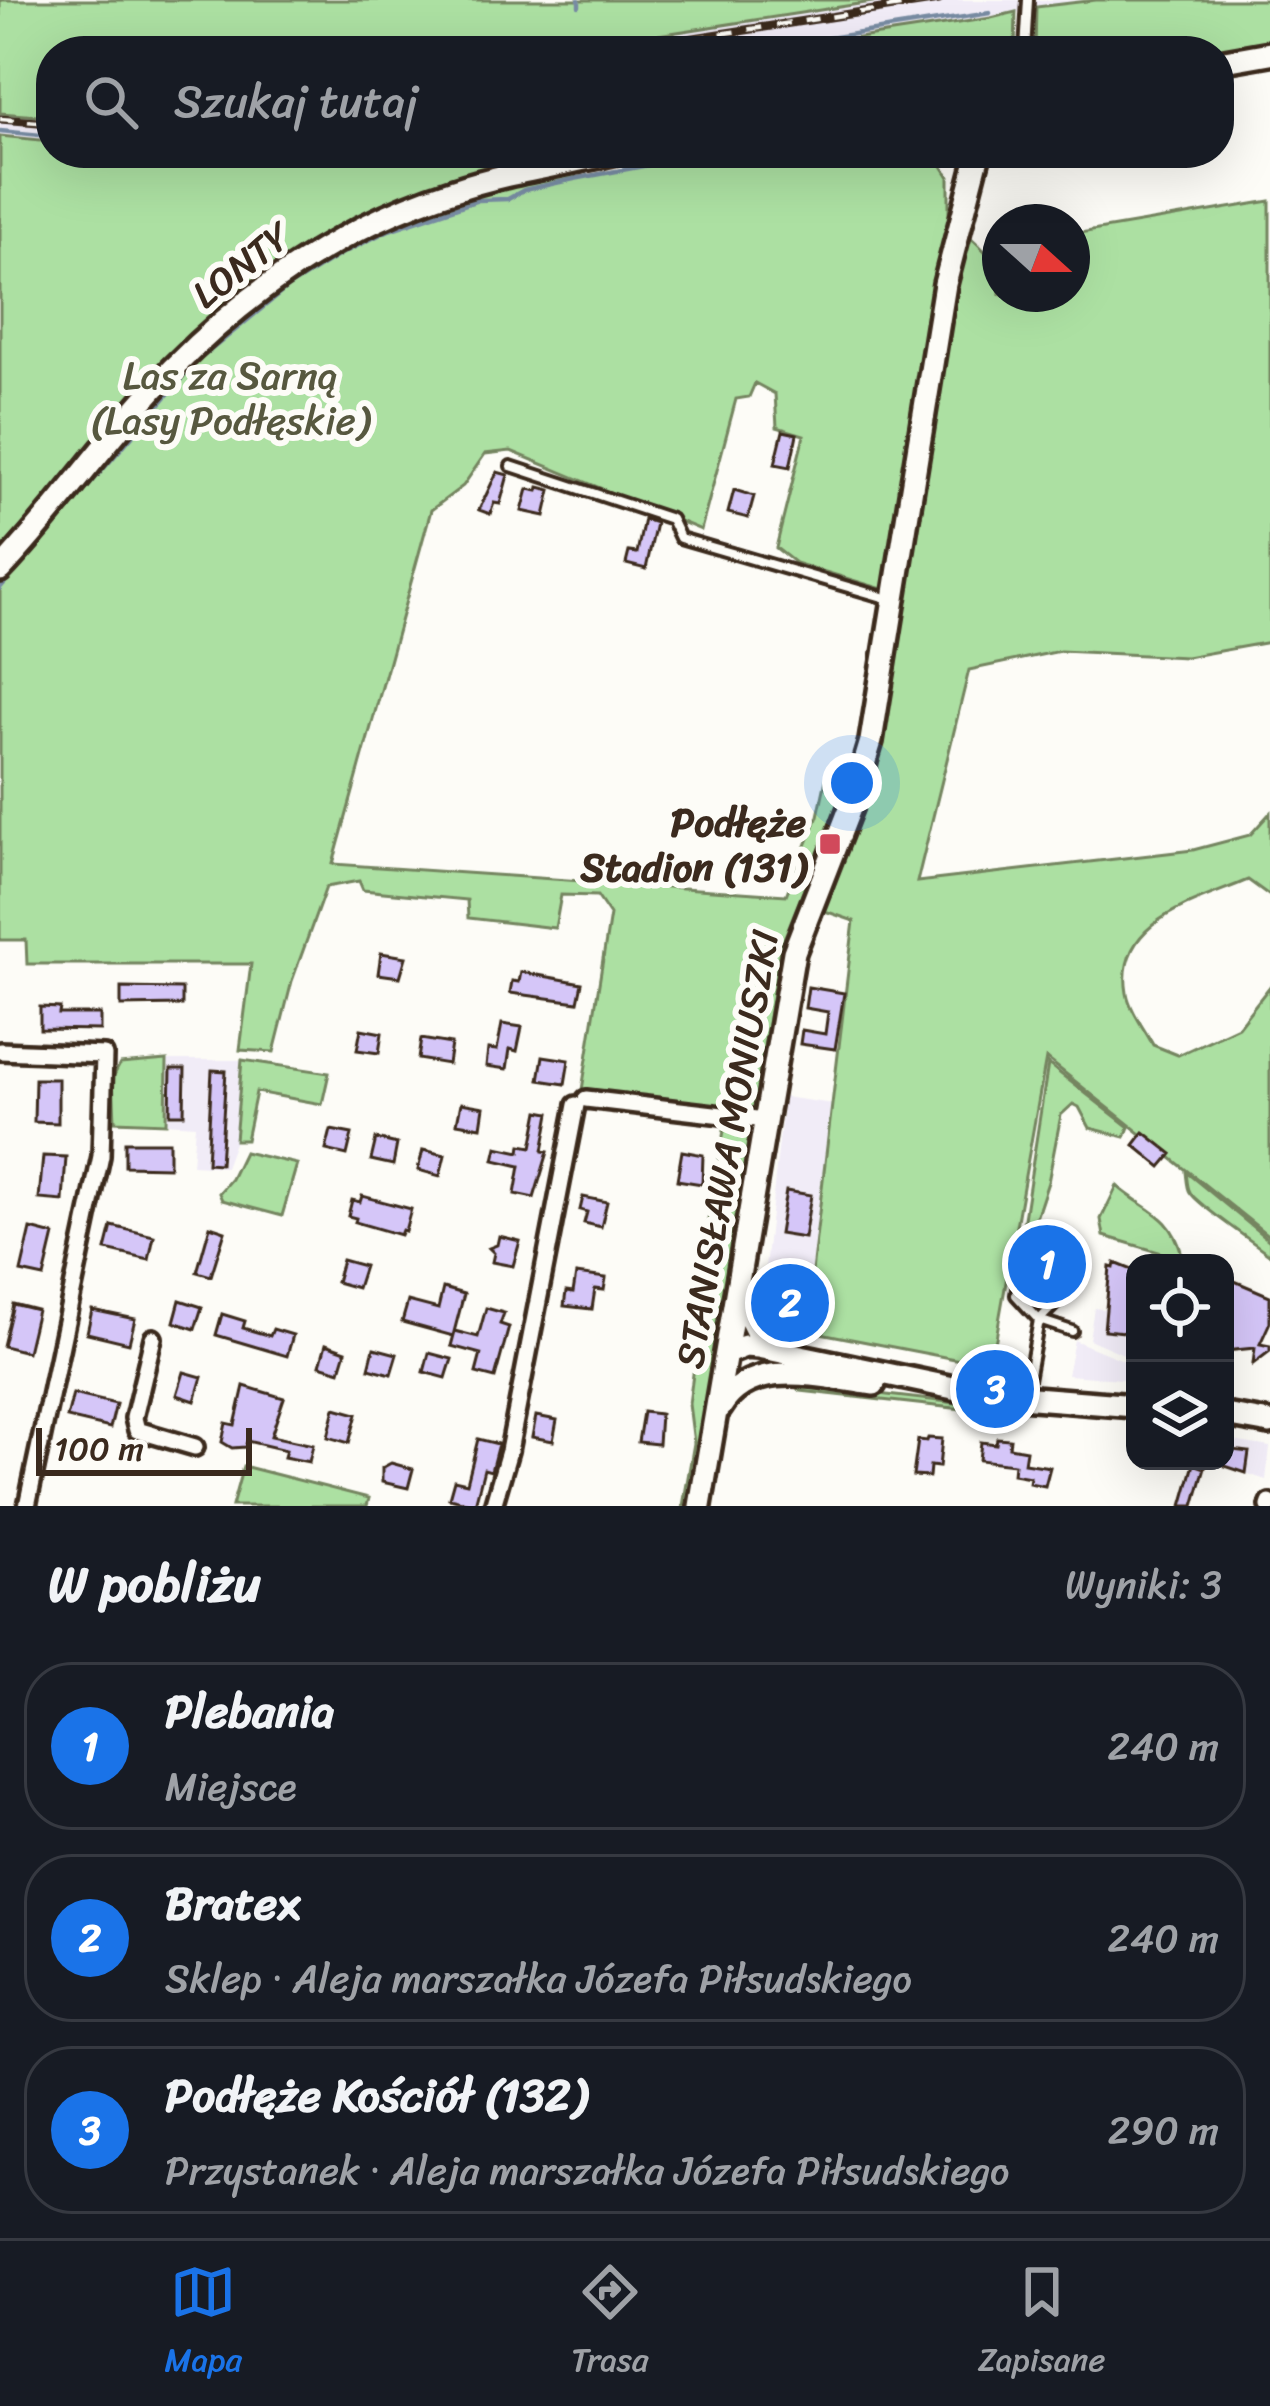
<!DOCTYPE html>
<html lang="pl">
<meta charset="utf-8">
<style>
body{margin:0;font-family:Sriracha,sans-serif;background:#242831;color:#f1f3f6}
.controls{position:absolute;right:36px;bottom:36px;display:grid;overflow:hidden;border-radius:24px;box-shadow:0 12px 48px #0002}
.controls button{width:108px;height:108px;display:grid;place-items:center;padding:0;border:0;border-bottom:3px solid #363941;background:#171b24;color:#f1f3f6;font:60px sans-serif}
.compass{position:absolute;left:982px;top:204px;width:108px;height:108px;border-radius:50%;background:#171b24;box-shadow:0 12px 48px #0002;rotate:111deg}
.scale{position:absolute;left:36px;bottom:30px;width:216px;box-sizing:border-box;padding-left:12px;border:6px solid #3b2a1e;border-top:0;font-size:33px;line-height:42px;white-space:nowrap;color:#3b2a1e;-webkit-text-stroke:9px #fdfcf7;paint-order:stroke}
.you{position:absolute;left:852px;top:783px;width:42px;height:42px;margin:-30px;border:9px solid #fff;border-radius:50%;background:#1a73e8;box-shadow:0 0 0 18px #1a73e833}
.badge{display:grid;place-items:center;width:78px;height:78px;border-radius:50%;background:#1a73e8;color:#fff;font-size:39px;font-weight:700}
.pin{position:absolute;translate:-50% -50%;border:6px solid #fff;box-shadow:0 3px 12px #0006}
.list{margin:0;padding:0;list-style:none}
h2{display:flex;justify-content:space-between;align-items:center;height:156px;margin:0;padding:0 48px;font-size:51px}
h2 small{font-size:39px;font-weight:400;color:#9ea1a6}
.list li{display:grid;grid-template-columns:78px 1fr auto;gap:36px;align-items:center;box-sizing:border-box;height:168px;margin:0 24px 24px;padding:0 24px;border:3px solid #363941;border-radius:48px}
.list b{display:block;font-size:45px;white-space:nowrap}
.list p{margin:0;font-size:39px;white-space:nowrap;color:#9ea1a6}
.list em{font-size:39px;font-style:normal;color:#9ea1a6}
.icon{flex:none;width:66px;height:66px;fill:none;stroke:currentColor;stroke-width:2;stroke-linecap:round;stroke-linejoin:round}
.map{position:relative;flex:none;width:1270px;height:1506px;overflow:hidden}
.search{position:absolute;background:#171b24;box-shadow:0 12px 48px #0002;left:36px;right:36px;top:36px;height:132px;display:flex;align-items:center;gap:30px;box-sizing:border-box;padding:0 42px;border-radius:48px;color:#9ea1a6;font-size:45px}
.sheet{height:732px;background:#171b24}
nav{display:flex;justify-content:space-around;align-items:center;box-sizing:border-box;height:168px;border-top:3px solid #363941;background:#171b24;font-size:33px;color:#9ea1a6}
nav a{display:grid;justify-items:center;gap:6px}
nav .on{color:#1a73e8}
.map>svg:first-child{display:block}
</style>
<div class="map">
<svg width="1270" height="1506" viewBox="0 0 1270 1506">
<rect width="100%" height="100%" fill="#fdfcf7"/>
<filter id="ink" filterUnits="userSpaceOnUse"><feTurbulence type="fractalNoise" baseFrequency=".00833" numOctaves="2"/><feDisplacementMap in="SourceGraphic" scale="24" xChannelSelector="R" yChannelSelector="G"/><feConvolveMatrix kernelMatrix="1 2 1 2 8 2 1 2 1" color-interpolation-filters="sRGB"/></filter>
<g filter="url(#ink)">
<path fill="#f1ecf7" d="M885,0H1096L773,51H554Z
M0,113L51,117V141L0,136Z
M167,1060H242L235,1140L225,1167L192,1165L195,1125L166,1123Z
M784,1097L833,1104L805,1330L770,1323L761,1303Z
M1094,1308L1135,1313V1359L1089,1339Z
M1074,1340L1135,1365V1380L1067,1375Z
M1233,1441L1270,1447L1266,1480L1209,1461H1225V1444L1231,1445Z"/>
<path fill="#ace0a2" stroke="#748560" stroke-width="3" d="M0,0H885L554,51H51V117L0,113Z
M1096,0H1270V41L1214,51H1035L1036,7Z
M1016,12L1015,51H773L991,18Z
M0,136L51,141V153H581L576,178L713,153H934L949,177V219C976,243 1000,255 1000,294H1072L1074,234L1270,201V642L1186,657L1060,651L969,670L917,882L1193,850L1250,835L1270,813V896L1248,880C1197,902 1114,920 1127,993C1130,1010 1145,1030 1153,1045L1178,1055L1238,1027L1270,986V1237L1046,1058L991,1366L805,1330L854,921L822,910L876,780L903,595L795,563L776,548L804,435L777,427L775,394L755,383L749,397L736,399L701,530L511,451L485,454L463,486L431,510L333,864L786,895L818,816L827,775L845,787L780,949L754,1111L750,1115L582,1090L610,915L597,896L561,895L555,928L468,918L467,900L363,890L359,881L326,887L292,981L274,1052L240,1050L251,964H27L26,940H0Z
M167,1060L166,1123L115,1121L113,1077L120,1064Z
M242,1060L329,1073L322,1104L256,1092L246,1140H235Z
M1048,1064L1129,1127L1125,1137L1090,1128L1079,1107L1073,1104L1061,1115L1048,1182L1025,1251H1019Z
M725,1125L751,1129L688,1506H683L694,1443L689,1404L698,1337L688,1332Z
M244,1152L297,1164L282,1216L222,1200L219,1193L231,1179Z
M1186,1172L1270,1241V1255C1255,1243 1195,1203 1190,1192C1187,1188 1187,1178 1186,1172Z
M1117,1186C1147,1212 1170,1212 1182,1254L1162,1253L1104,1236L1101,1219Z
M791,1384L1018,1410L1017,1415L801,1391Z
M243,1466L369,1498L367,1506H232Z"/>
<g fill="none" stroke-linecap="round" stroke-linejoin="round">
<path stroke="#788ca3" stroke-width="4.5" d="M579,0V6
M744,51L990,13
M0,131L51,136
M0,588L196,362L288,287L341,254L389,230L478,200L508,199L524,190L574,179L713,153"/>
</g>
<path fill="#d5c6f8" stroke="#3b2a1e" stroke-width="3" d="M783,431L797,434L790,467L775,464Z
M497,472L508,475L500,504L494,503L490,514L479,510Z
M539,487L551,490L545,516L522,511L528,489L538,491Z
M734,490L754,496L748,518L728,513Z
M644,519L656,523L646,569L626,564L629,552L637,553Z
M381,953L406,957L400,977L378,974Z
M521,972L582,983L578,1002L510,993L512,981L519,982Z
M808,987L844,993L835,1049L800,1044L802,1030L825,1034L828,1012L805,1008Z
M121,988L182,989V1005L121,1006Z
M40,1007L60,1008L59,1014H100V1030L40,1029Z
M502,1024L522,1027L517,1051L510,1049L507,1069L486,1066L488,1049L497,1050Z
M361,1029L382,1033L379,1053L357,1050Z
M421,1039L451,1044L448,1064L418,1059Z
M543,1056L569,1060L565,1084L539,1080Z
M171,1069H185L184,1114H170Z
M212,1070L226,1071L220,1164L207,1163Z
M35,1079H58V1123L34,1122Z
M461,1103L484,1107L481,1127L457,1123Z
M539,1111L550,1113L543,1151L548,1152L534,1198L515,1194L520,1166L494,1160L497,1147L520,1152L521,1145L532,1147Z
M331,1130L352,1134L347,1155L326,1150Z
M1144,1132L1172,1154L1161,1167L1134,1145Z
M376,1139L397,1144L393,1165L371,1160Z
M125,1142H169V1167L125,1166Z
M423,1150L445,1155L440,1176L418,1170Z
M682,1151L703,1155L702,1184L677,1180Z
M43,1156L66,1157L63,1201L39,1199Z
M786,1191L811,1195L804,1238L779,1234Z
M362,1196L411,1209L405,1231L402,1230L400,1235L355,1222L356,1218L348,1216L352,1200L360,1202Z
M583,1197L607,1202L601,1227L584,1223L587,1212L580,1210Z
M112,1226L154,1236L149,1260L106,1250Z
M210,1226L225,1231L211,1276L197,1272Z
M31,1229L54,1235L44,1277L21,1272Z
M1055,1235L1064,1239L1069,1235L1080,1250L1065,1261L1069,1268L1061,1274L1062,1281L1055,1278L1031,1296L1026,1288L1030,1263L1036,1259L1032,1252L1034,1243L1040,1245Z
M499,1236L520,1241L513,1266L492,1262L494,1253L489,1248L497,1245Z
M342,1260L364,1266L357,1288L336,1282Z
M1115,1263L1135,1271V1333L1104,1330L1110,1267L1114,1268Z
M576,1274L606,1278L604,1290L595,1289L592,1309L564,1306L566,1292L573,1293Z
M1225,1277L1270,1296V1322L1260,1344L1270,1346V1351L1253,1364L1255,1348L1225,1351Z
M443,1288L464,1294L453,1336L402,1322L408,1301L438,1309Z
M770,1292L802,1296L800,1313L780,1311L781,1305L769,1304Z
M180,1300L202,1307L195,1329L174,1322Z
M13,1304L37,1310L27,1352L3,1346Z
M486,1308L504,1313L500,1324L509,1327L495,1378L476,1373L481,1354L451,1346L455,1331L478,1337Z
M92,1310L135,1319L129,1343L87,1333Z
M222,1314L245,1321L243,1328L270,1336L273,1329L293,1335L287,1356L216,1335Z
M326,1344L346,1351L340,1371L320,1365Z
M374,1348L397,1354L391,1374L369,1368Z
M429,1353L452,1359L446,1378L424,1372Z
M184,1372L202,1377L195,1401L177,1395Z
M244,1386L284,1398L271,1436L313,1445L309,1462L284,1457L286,1450L247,1441L245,1447L232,1448L222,1442L226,1423L235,1425Z
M73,1394L116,1404L110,1428L67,1418Z
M335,1408L357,1414L349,1443L328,1437Z
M643,1412L660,1414L658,1444L638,1442Z
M536,1416L557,1420L553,1441L532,1437Z
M928,1438L942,1439L939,1467L930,1466L929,1477L913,1476L918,1440L927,1441Z
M997,1438L1010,1439L1009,1447L1026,1450L1024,1463L1050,1467L1045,1486L1029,1483L1030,1477L1013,1474L1014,1464L979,1460L981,1442L996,1444Z
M478,1439L498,1444L491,1471L484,1469L475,1504L449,1498L454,1480L467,1483Z
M1225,1449L1249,1452L1246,1473L1225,1466Z
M391,1463L413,1469L408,1488L382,1482V1468Z
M1194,1464L1205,1468L1196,1499L1194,1506H1182Z"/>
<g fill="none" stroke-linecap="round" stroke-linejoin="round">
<g stroke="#3b2a1e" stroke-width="16">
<path id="lane" d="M1025,51L1028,0
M511,466L671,519L680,538L893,600
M1023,1257L1016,1295L1039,1320L1072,1331
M1025,1396L1039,1320L1069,1290"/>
</g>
<g stroke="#3b2a1e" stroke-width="24">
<path id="street" d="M0,1051L104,1055L101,1156L27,1506
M586,1099L765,1120
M153,1338L134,1418L137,1430L195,1447
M493,1506L509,1451L576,1105
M1269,1506L1270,1503"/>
</g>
<g stroke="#3b2a1e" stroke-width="30">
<path id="secondary" d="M1219,62L1270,53
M0,570C61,506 111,432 172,369C252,288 345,225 454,190C505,173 561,165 613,153
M738,1295L756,1331L780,1348
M727,1353L745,1346L758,1347L982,1394L1135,1406
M720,1408C751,1355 824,1378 874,1384
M1225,1415L1270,1423
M700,1506L794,952L854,798L871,741L945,284L979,153"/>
</g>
<use href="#lane" stroke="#fdfcf7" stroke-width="8"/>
<use href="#street" stroke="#fdfcf7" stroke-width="15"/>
<use href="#secondary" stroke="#fdfcf7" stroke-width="21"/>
<g stroke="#3b2a1e" stroke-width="9">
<path id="rail" d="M610,51L939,0
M0,119L51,123"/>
</g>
<use href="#rail" stroke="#fdfcf7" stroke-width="4.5" stroke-dasharray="14" stroke-linecap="butt"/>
</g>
</g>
<rect fill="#d1495b" stroke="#fdfcf7" stroke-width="4.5" x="818" y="832" width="24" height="24" rx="6"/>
<g text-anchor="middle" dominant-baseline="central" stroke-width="12" stroke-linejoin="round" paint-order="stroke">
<g font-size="39" fill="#3b2a1e" stroke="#fdfcf7">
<text transform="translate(241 265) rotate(-38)">LONTY</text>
<text transform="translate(727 1149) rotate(-80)">STANISŁAWA MONIUSZKI</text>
</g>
<g font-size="39" fill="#57583f" stroke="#fdfcf7">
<text x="230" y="375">Las za Sarną<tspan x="230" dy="45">(Lasy Podłęskie)</tspan></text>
</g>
<g font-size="39" font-weight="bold" fill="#3b2a1e" stroke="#fdfcf7" text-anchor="end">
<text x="806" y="822">Podłęże<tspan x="806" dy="45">Stadion (131)</tspan></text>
</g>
</g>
</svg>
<div class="controls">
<button><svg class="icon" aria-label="locate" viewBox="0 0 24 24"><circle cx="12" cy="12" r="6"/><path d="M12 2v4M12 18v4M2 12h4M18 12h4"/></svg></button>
<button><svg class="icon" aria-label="layers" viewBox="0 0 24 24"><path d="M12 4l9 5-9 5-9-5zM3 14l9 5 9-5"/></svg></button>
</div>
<svg class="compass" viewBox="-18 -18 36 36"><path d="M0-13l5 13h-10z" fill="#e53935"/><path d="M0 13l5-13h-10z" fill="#9ea1a6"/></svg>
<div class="scale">100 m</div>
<div class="you"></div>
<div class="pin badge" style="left:1047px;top:1264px">1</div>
<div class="pin badge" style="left:790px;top:1303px">2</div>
<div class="pin badge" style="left:995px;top:1389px">3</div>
<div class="search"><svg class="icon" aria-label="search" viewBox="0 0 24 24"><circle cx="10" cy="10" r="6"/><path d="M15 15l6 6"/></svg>Szukaj tutaj</div>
</div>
<section class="sheet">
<h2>W pobliżu<small>Wyniki: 3</small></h2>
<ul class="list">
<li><span class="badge">1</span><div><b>Plebania</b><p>Miejsce</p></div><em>240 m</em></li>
<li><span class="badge">2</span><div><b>Bratex</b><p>Sklep · Aleja marszałka Józefa Piłsudskiego</p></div><em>240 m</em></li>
<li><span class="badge">3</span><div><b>Podłęże Kościół (132)</b><p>Przystanek · Aleja marszałka Józefa Piłsudskiego</p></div><em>290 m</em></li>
</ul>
</section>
<nav>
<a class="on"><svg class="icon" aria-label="map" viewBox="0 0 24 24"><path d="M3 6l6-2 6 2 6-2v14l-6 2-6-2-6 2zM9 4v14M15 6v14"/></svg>Mapa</a>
<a><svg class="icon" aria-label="directions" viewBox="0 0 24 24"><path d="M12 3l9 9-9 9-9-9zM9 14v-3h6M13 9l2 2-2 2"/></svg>Trasa</a>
<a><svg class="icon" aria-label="saved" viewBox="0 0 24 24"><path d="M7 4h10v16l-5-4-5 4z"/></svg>Zapisane</a>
</nav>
